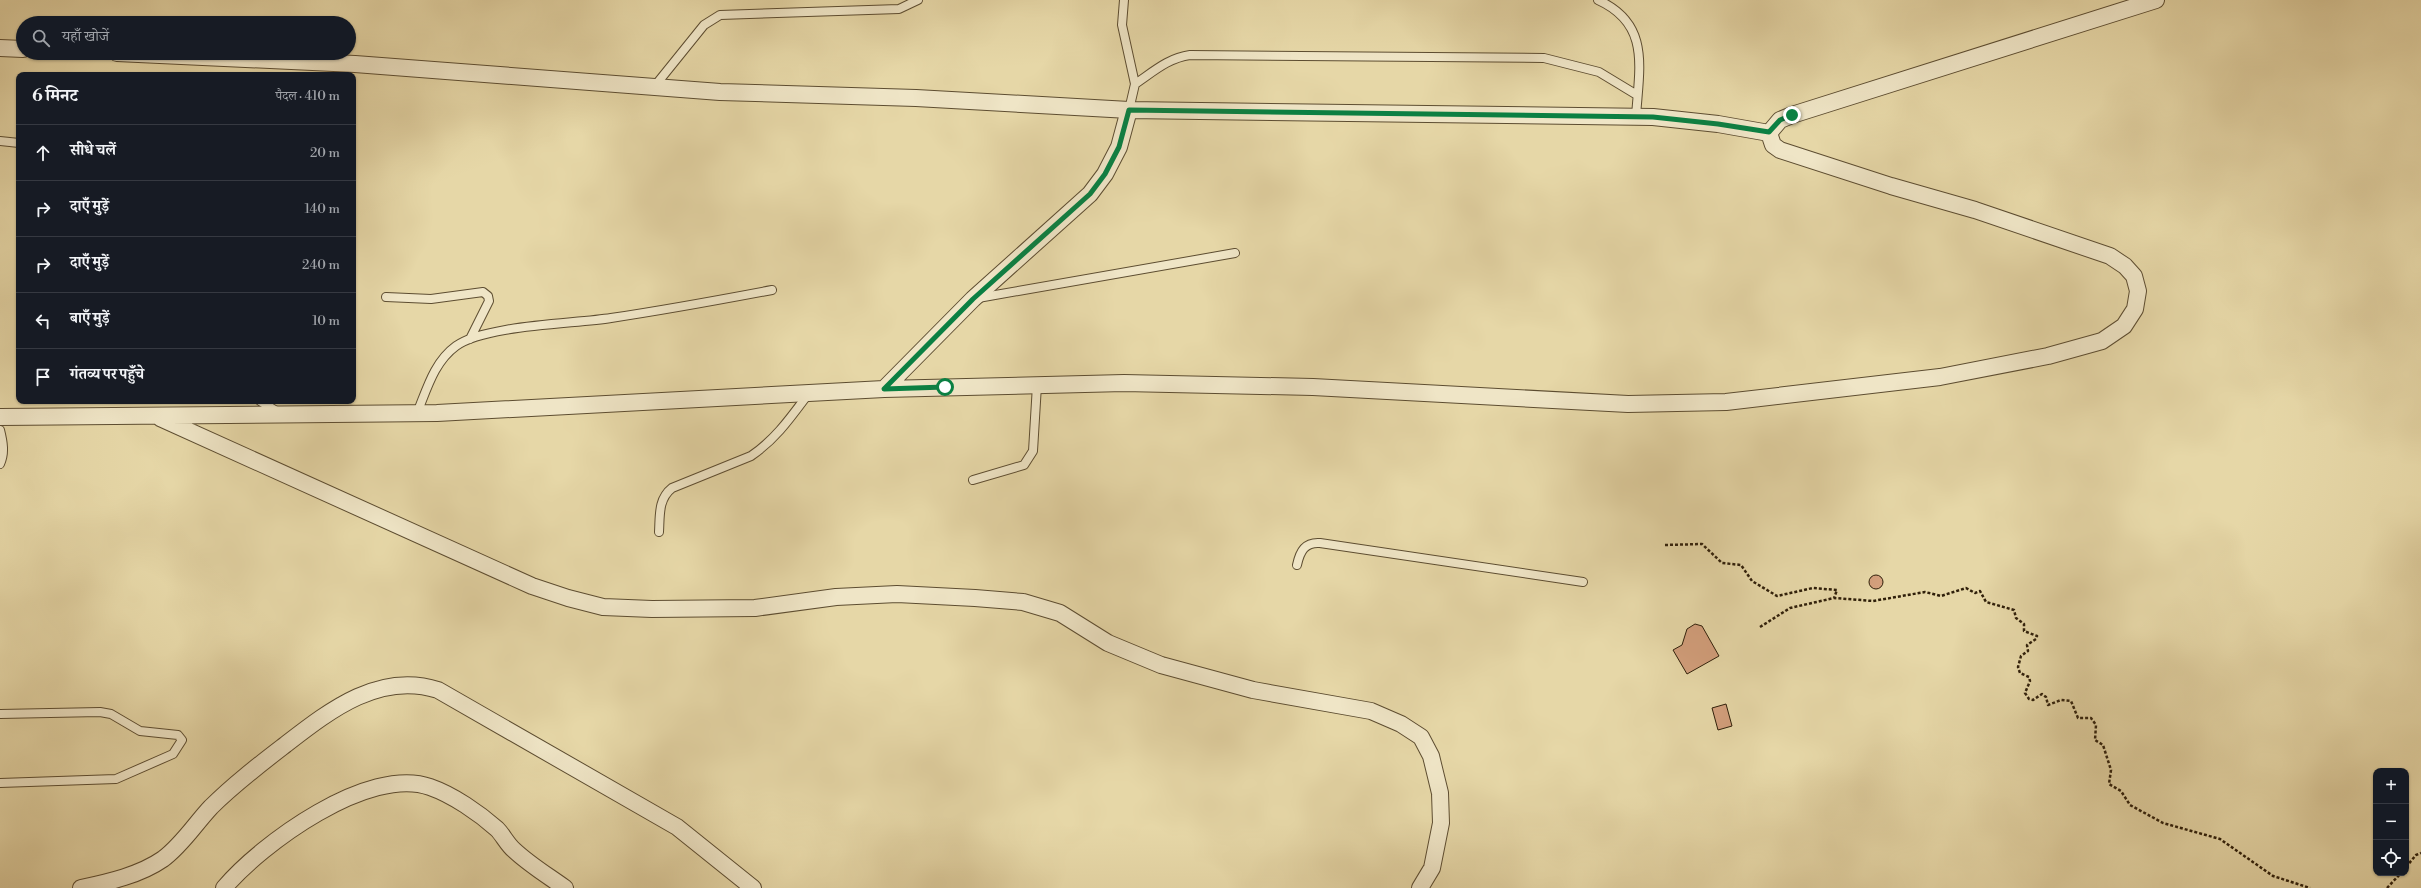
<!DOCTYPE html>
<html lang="hi">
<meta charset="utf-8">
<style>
body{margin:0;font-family:"Libre Bodoni","Noto Serif Devanagari",serif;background:#20242c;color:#f1f3f6}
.controls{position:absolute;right:12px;bottom:12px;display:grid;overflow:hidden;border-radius:8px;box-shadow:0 1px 3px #0004}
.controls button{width:36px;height:36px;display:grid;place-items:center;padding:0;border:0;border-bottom:1px solid #363941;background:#171b24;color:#f1f3f6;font:20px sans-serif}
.stop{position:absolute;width:12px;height:12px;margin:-9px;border:3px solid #0b8043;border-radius:50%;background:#fff}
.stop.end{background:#0b8043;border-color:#fff;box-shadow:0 1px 4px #0008}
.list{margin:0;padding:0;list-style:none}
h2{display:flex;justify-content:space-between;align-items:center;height:52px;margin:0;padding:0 16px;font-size:17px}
h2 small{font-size:13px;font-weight:400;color:#9ea1a6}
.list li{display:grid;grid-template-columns:26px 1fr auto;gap:12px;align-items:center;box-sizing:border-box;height:56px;padding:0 16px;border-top:1px solid #363941}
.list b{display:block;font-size:15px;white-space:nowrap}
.list em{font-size:13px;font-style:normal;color:#9ea1a6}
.icon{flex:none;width:22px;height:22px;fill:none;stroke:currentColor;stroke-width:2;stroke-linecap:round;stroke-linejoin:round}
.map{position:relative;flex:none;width:2421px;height:888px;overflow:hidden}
.search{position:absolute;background:#171b24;box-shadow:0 1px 3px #0004;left:16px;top:16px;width:340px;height:44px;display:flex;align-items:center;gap:10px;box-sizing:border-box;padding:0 14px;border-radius:22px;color:#9ea1a6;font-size:15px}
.panel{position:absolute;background:#171b24;box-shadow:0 1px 3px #0004;left:16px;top:72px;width:340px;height:332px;border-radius:8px}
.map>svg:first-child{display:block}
</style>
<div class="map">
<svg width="2421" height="888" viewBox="0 0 2421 888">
<rect width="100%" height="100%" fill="#e6d7a7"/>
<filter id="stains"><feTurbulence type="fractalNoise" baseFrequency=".005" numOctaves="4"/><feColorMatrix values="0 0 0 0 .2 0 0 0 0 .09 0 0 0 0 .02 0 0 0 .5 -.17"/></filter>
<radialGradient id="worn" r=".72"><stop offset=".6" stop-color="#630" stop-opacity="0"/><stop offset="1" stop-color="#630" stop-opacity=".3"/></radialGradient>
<path fill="#d39f7c" stroke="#2f1f0a" d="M1869 582a7 7 0 1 1 14 0a7 7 0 1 1-14 0Z
M1695,624L1702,626L1719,656L1687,674L1673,650L1682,645L1687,629Z
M1726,704L1732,726L1718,730L1712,708Z"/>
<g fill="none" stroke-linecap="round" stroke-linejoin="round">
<g stroke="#5d4d31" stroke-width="10">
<path id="lane" d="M1124,0L1122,25L1135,84L1129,110
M1598,0C1651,24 1639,68 1636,117
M1135,84C1153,72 1168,58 1190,55L1544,58L1599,72L1637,95
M654,87L704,25L720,15L899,9L918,0
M0,141L19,143
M386,297L431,299L483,292L488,296L489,301L470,339
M978,298L1235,253
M260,401L278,412
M417,413C427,389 434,362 456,346C485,325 573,324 611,318C665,310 719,300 772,290
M0,430C3,442 5,453 0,464
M973,480L1024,465L1033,451L1037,385
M659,532C660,516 658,499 672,488L751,456C776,439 791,417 809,393
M1297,565C1300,551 1305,542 1320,543L1583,582
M0,714L100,712L111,714L140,731L178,735L182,740L173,754L116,779L0,783"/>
</g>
<g stroke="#5d4d31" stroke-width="18">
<path id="street" d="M0,48L23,49
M117,53L355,64L720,92L916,98L1129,110
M1769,133L1780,120L1792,115L2156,0
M884,389L973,299L1090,194L1105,174L1119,147L1129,110L1653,117L1718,124L1769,133
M0,417L437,413L884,389L1124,383L1313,387L1628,404L1726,402L1940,377L2048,356L2102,341L2124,326L2135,309L2138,291L2134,276L2125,266L2110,256L1975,210L1891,186L1780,150L1773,145L1769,133
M160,418L532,586L568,598L603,607L652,609L755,608L836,597L897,594L975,598L1023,602L1060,613L1108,643L1161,665L1253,690L1371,711L1401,724L1421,737L1431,756L1440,793L1441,823L1432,868L1420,888
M81,888C109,882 140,875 163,859C182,845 195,824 211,807C234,784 259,765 285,745C329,711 379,671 438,690L677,827L753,888
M224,888C261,844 369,765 430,787C453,795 479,813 497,829C503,835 507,844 514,850C530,865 547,875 565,888"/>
</g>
<path stroke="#2f1f0a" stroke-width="2.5" stroke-dasharray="3 2" stroke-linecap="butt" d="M1665,545L1702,544L1722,563L1741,565L1752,581L1777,596L1813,588L1837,590L1834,598
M1760,627L1790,608L1834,598L1873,601L1925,592L1941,596L1966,588L1975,593L1980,591L1986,602L2014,610L2016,618L2024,624V631L2037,636L2036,639L2027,645L2028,651L2021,656L2018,667L2020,673L2029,677L2030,681L2025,693L2029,699L2033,700L2042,694L2046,697L2048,705L2061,700L2071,701L2078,718H2091L2096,725L2095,740L2103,745L2111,770L2109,784L2121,791L2130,805L2163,823L2220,839L2273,876L2310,888
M2406,867L2416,855L2421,853
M2387,888L2401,873"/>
<use href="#lane" stroke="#efe5c6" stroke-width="8"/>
<use href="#street" stroke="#efe5c6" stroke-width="16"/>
</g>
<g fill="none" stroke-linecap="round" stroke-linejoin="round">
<path stroke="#0b8043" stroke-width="5" d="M945,387L884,389L973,299L1090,194L1105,174L1119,147L1129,110L1653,117L1718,124L1769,132L1780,120L1792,115"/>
</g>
<rect width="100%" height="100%" filter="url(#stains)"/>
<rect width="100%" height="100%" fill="url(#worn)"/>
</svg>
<div class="controls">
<button>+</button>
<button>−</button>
<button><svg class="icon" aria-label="locate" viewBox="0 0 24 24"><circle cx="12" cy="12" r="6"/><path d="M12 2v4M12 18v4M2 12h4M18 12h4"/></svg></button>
</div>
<div class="stop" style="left:945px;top:387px"></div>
<div class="stop end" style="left:1792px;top:115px"></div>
<div class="search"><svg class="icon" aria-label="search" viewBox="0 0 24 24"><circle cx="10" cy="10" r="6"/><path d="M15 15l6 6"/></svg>यहाँ खोजें</div>
<section class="panel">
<h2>6 मिनट<small>पैदल · 410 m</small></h2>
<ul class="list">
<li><svg class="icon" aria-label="ahead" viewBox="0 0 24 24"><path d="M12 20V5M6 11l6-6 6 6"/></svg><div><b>सीधे चलें</b></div><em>20 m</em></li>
<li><svg class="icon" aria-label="right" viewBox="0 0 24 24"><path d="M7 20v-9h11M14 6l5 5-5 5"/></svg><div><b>दाएँ मुड़ें</b></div><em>140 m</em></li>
<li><svg class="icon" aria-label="right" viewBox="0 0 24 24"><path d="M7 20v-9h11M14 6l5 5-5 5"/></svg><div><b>दाएँ मुड़ें</b></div><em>240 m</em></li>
<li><svg class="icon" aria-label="left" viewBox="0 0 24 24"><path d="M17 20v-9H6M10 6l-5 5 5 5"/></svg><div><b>बाएँ मुड़ें</b></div><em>10 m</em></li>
<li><svg class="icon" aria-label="arrive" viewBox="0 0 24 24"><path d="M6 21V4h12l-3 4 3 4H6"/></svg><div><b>गंतव्य पर पहुँचे</b></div></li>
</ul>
</section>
</div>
